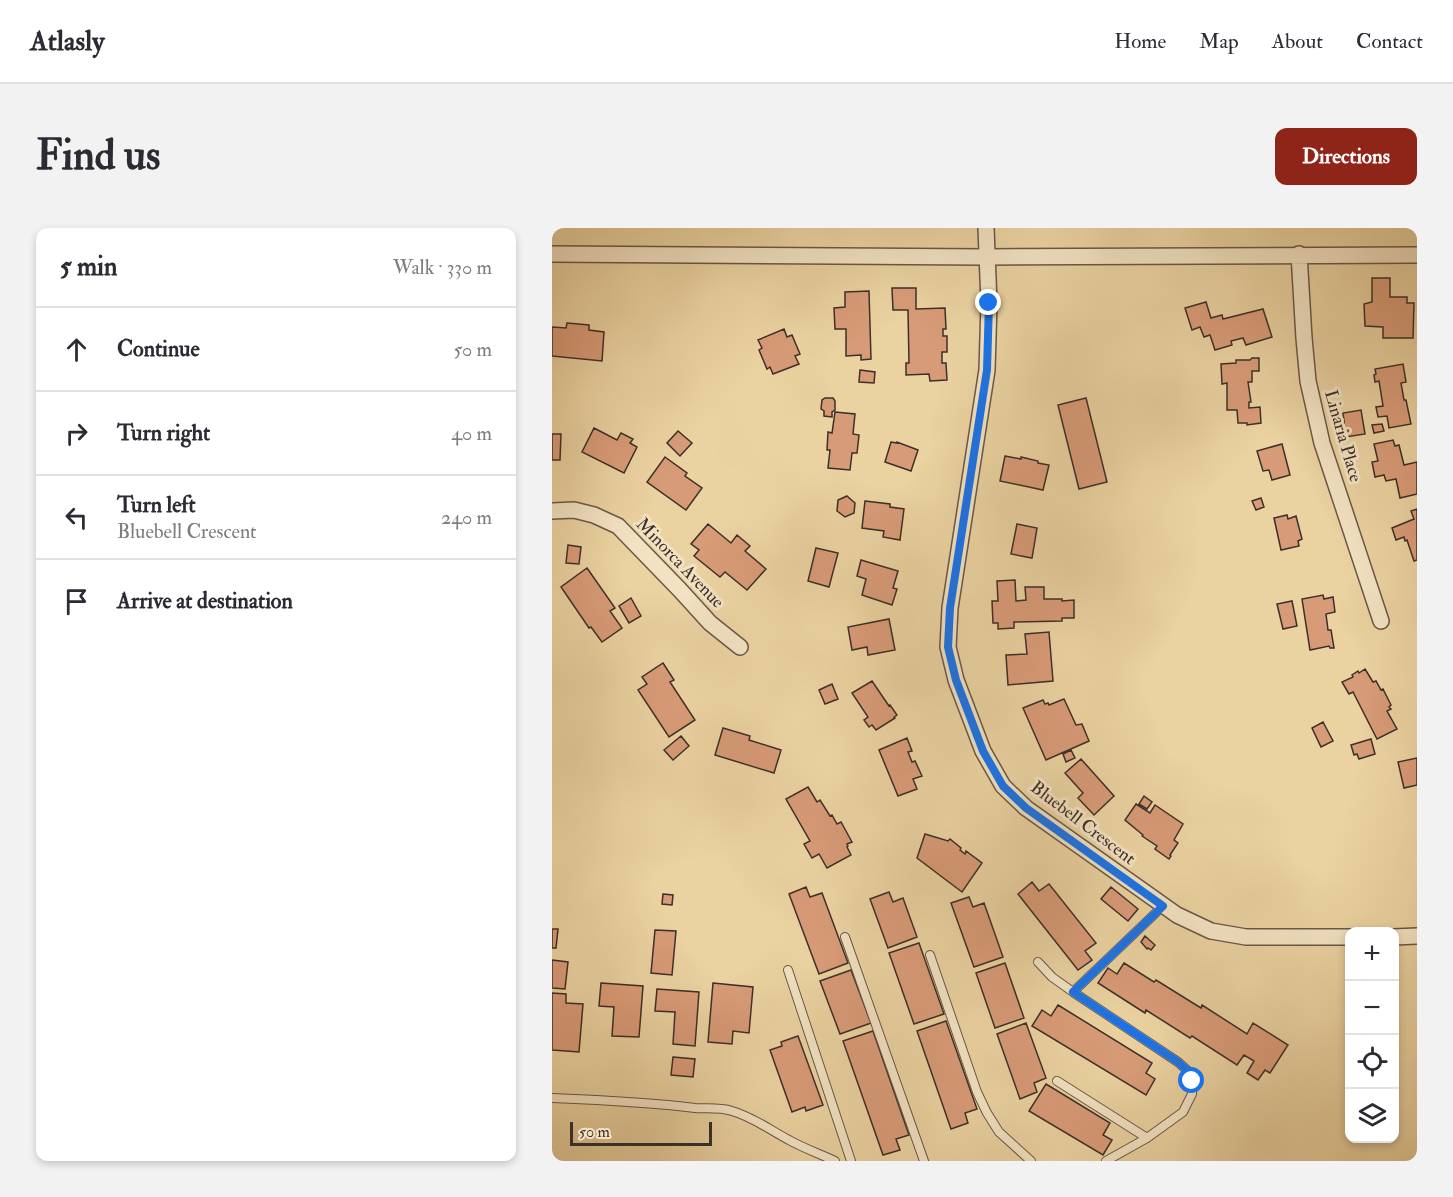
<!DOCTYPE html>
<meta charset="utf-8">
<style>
body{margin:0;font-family:"IM FELL Double Pica",serif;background:#f2f2f3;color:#2b2b33}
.controls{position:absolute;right:18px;bottom:18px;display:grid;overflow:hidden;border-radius:12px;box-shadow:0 3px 9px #0003}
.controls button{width:54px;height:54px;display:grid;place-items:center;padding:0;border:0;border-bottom:2px solid #e1e1e2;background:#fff;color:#2b2b33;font:30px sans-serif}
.scale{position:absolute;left:18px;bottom:15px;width:142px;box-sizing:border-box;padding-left:6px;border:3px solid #3d2f29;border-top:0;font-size:16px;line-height:21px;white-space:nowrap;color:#3d2f29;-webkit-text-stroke:4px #f2e2c2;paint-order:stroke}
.stop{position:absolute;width:18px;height:18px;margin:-14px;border:4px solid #1a73e8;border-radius:50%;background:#fff}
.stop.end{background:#1a73e8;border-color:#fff;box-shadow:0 2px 6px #0008}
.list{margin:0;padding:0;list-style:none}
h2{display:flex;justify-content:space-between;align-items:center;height:78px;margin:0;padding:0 24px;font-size:26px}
h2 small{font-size:20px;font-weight:400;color:#7c7c81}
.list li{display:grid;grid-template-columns:39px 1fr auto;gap:18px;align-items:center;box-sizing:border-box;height:84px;padding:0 24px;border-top:2px solid #e1e1e2}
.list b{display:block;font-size:22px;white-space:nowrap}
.list p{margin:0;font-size:20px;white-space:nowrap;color:#7c7c81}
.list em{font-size:20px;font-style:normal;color:#7c7c81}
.icon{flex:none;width:33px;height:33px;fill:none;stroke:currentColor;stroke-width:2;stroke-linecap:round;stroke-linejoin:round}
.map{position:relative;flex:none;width:865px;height:933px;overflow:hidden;border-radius:12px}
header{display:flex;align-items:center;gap:36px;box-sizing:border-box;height:84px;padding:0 30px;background:#fff;border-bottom:2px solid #e1e1e2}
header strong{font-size:28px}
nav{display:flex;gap:33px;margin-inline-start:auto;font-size:21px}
.intro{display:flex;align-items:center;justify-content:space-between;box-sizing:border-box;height:144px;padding:0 36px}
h1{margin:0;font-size:42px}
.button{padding:15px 27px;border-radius:12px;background:#8f2418;color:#fff;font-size:21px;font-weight:700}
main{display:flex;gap:36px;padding:0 36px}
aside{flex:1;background:#fff;border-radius:12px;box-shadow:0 3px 9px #0003}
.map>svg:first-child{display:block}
</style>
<header>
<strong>Atlasly</strong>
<nav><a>Home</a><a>Map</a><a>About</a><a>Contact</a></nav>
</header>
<div class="intro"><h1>Find us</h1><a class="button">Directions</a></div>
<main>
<aside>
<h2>5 min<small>Walk · 330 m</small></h2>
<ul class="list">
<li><svg class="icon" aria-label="ahead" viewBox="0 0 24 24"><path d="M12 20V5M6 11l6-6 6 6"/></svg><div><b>Continue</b></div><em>50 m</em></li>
<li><svg class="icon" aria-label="right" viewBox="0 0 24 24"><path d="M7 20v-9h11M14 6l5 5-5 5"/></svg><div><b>Turn right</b></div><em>40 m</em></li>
<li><svg class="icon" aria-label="left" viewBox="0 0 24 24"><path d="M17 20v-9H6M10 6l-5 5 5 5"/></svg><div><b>Turn left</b><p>Bluebell Crescent</p></div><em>240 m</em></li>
<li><svg class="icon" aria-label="arrive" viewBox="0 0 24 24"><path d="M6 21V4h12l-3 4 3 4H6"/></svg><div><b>Arrive at destination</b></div></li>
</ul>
</aside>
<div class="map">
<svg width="865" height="933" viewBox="0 0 865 933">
<rect width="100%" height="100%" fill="#ebd2a1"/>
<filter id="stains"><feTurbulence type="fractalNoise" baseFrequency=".00333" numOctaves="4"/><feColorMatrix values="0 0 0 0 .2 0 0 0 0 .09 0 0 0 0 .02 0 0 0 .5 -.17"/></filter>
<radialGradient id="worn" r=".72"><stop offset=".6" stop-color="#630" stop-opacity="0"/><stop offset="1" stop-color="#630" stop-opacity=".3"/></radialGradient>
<path fill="#d89b77" stroke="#3d2f29" stroke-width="1.5" d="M820,50H838V69H855V75H862L861,110H831V99L813,98L812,76L820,74Z
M340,60H364V81L393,80L394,101H391V108H395V124H390V135H394L395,152L378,153L377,146L354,147V135H357L356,82H341Z
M317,63L319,131L309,132V127L294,128V101H283L282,80L293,79V64Z
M654,74L659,90L670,87L671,91L711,81L720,109L694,117L691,110L679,113L680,117L663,122L658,107L652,109L648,99L640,102L633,80Z
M15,95L37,97V102L52,104L50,133L0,128V99L14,100Z
M232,101L235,109L240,107L248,126L243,128L247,136L221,146L218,139L215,141L207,122L210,120L206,112Z
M700,130H707V143H700V154H696L699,174H697V180L708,179L709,195L695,197V195H686L685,182H675V155L670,156L669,136L684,135V132H698Z
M851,136L854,154L849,155L852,172H854L859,196L837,200L835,188L826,189L824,179L831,178L827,153L823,154L822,147L824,146L823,141Z
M308,142L323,144L322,155L307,154Z
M273,170H281L283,173V182L280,184V189L272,188V183L269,181L270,172Z
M534,170L555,254L527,261L506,177Z
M809,182L813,206L794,209L791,185Z
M283,184L303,186L301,206L307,207L305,225H300L298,242L276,240L278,222H275L276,204L280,205Z
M830,196L832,203L822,205L820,197Z
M42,200L65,212L69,205L81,211L78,215L85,219L72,245L30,224Z
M126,203L140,215L128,228L115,215Z
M0,206H9L8,232H0Z
M841,212L843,218L847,217L852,237L865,234V266L848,270L844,251L834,253L832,247L823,249L820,234L826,233L822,216Z
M339,214L345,215V214L366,222L359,243L333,234Z
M730,216L738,247L720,252L717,242L711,243L705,223Z
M453,228L469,231V229L486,233V235L497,237L491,262L448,253Z
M113,229L135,245L133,248L150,260L134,282L95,254Z
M295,268L303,275L302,285L293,289L285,283L286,272Z
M709,270L712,279L704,282L700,273Z
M313,273L338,276V279L352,281L348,312L331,309L332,303L310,300Z
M865,281V332L862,333L855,312L853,313L852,309L844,312L840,300L862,291L859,283Z
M735,287L736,291L744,288L750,311L746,313L747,318L729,322L722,290Z
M156,296L179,315L185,307L198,318L193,323L214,341L195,362L173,344L168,349L142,328L147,322L139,316Z
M465,296L485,300L480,330L459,326Z
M16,317L29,319L27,336L14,335Z
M264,320L286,325L277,359L256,353Z
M309,332L346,343L341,360L345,361L340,377L310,367L314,351L305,348Z
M35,340L63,380L58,383L70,400L50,414L39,399L37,400L9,359Z
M463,352L464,373L474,372L473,359H492V371H510V373L522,372V390H510V393L462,394V400L446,401V395H441L440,373H446L445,353Z
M771,367L772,371L781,369L783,384L774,386L776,402H779L782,420H778L777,418L758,422L750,371Z
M79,370L89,388L77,395L67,378Z
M740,373L745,398L731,401L725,376Z
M337,391L343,422L316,427L315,419L300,422L296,399Z
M497,404L501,453L456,457L454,427L475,426L473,406Z
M111,435L122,452L118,454L143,492L117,509L86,462L95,456L90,449Z
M813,441L821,454L824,453L829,462L831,461L839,477L837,479L839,481L835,483L845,501L825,511L801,464L797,466L790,454L801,449L800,447L806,443L807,445Z
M320,453L337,478L338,477L345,487L342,489L343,490L324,502L320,497L317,499L312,492L316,489L300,465Z
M280,456L286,471L273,476L267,462Z
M512,471L524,497L530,496L537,513L494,532L471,480L491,472L493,476L496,475L497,477Z
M771,494L781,513L769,519L760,500Z
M171,500L198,508L197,512L229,522L222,545L163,527Z
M129,508L137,518L121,532L112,522Z
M355,510L360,523L356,524L360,534L363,533L370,548L361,551L365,561L346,568L327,522Z
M819,511L823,526L807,531L805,526L802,527L799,517Z
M519,522L523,530L514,534L511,526Z
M865,530V557L852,560L846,534Z
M529,531L562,568L542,587L526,570L531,565L513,545Z
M256,559L265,574L268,572L278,588L280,587L285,596L289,594L300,614L295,616L296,618L295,619L299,627L275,640L267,626L260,630L252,616L258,613L234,571Z
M592,568L600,574L595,581L587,576Z
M584,576L598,585L603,577L631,596L622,612L626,615L618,627L619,628L617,631L603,621L605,618L590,608L591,607L573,592Z
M373,606L396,613L398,611L409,620L408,622L413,626L414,623L430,635L410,664L365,630Z
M480,654L487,663L497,656L544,715L533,723L540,732L526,742L466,666Z
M254,659L258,669L270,665L296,735L267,746L237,666Z
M559,659L586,681L576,693L549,671Z
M337,664L341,674L351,670L365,709L336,720L318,671Z
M111,666L121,667L120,677L110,676Z
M417,669L421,679L432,675L451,729L422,739L399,675Z
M0,701H6L4,720H0Z
M103,702L124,703L120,747L99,745Z
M593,708L603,717L599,722L596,720L595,721L589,714Z
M367,715L392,786L362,796L337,725Z
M0,732L16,734L13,761L0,760Z
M453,735L472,790L443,800L424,745Z
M572,735L602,754L604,752L649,780L650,777L695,806L701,795L736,817L718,845L713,842L706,852L695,845L702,833L692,827L685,837L640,808L638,810L594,782L593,785L546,755L556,740L565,746Z
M299,742L319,795L288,806L268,753Z
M49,755L91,758L87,809L60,808L62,779L47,778Z
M161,755L201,759L197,805L181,803L180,816L156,814Z
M105,761L147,764L143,818L121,816L123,784L103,783Z
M0,765L14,766V775L31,776L27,824L0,822Z
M506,777L600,835L594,845L603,851L594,867L480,798L490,782L499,788Z
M394,793L425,881L413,885L416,895L399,901L365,803Z
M474,795L494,850L482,855L485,864L468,871L445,806Z
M321,803L357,907L344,911L348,922L331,927L291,813Z
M246,808L271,877L254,883L253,879L240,884L218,822L230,818L229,814Z
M121,829L143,831L141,849L119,847Z
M494,856L558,895L551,907L560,912L551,927L477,883Z"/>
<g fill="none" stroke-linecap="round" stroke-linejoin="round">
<g stroke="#685847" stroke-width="10">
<path id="lane" d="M293,709L372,933
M378,727L425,864L435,885L447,904L479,933
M486,734L500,749L521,764
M236,742L299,933
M505,853L595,910
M0,870C48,872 95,874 143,880C155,881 167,879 180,883C201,889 218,902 237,912C251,920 268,926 283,933
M554,933L595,910L631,884L640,866V853L636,843L626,834L521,764L611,678"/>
</g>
<g stroke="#685847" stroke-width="18">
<path id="street" d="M434,0L437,75L435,142L398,380L396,419L404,452L431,523L451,558L474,580L625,687L659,703L694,709H798
M0,26L434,29L865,27
M747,26L752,110L756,153L770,215L829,393
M0,283L22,282L42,287L66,298L128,362L158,395L188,419
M842,709L865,708"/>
</g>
<use href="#lane" stroke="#f2e2c2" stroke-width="8"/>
<use href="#street" stroke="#f2e2c2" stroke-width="15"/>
</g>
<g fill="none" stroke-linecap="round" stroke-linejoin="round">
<path stroke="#1a73e8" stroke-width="8" d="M437,75L435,142L398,380L396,419L404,452L431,523L451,558L474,580L611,678L521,764L626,834L636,843L640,853"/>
</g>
<g text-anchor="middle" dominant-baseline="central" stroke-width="6" stroke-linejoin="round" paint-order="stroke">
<g font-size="18" fill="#3d2f29" stroke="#f2e2c2">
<text transform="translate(791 208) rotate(74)">Linaria Place</text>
<text transform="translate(128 335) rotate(46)">Minorca Avenue</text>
<text transform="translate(531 595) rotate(37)">Bluebell Crescent</text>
</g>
</g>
<rect width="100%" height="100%" filter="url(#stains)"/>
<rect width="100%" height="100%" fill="url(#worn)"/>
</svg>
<div class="controls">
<button>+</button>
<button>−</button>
<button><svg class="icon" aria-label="locate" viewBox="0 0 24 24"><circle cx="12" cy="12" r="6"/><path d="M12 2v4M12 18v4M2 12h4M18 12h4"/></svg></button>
<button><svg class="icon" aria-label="layers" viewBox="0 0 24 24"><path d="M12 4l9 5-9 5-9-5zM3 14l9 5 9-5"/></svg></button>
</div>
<div class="scale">50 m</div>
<div class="stop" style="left:640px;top:853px"></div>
<div class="stop end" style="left:437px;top:75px"></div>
</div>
</main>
